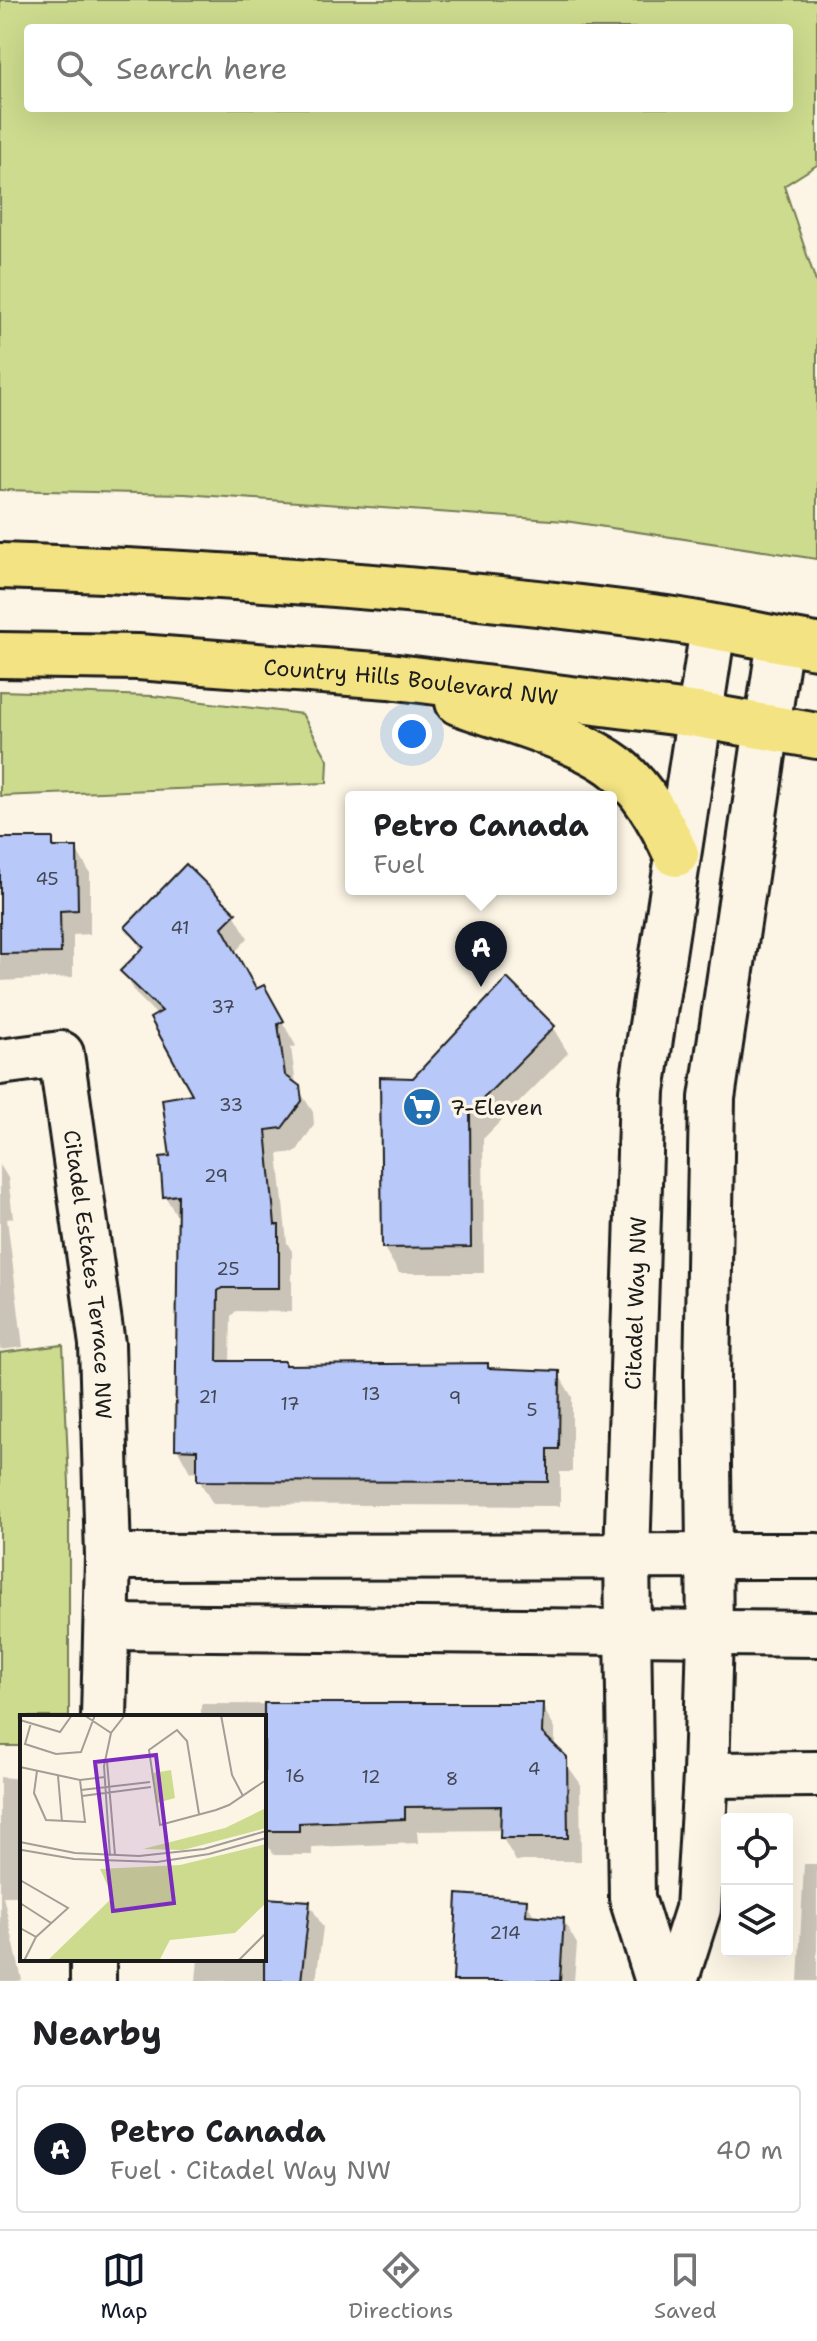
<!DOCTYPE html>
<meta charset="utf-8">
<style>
body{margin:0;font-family:"Shantell Sans",sans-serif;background:#f6f6f6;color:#202124}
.controls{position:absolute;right:24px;bottom:24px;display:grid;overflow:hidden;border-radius:8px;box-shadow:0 8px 32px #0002}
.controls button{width:72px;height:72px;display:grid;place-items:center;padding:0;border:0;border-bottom:2px solid #e0e0e0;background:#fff;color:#202124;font:40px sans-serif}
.you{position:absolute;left:412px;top:734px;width:28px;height:28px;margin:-20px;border:6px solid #fff;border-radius:50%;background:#1a73e8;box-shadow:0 0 0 12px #1a73e833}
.badge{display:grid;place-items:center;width:52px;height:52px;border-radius:50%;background:#111827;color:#fff;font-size:26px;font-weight:700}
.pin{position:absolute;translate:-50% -66px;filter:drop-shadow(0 2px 4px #0008)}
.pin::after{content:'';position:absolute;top:42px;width:28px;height:24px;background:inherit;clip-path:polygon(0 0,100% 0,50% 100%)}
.popup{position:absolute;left:345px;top:791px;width:272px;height:104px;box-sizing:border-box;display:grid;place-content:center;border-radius:8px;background:#fff;filter:drop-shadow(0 2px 6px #0005);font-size:26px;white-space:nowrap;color:#757577}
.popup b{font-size:30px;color:#202124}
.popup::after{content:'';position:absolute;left:50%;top:100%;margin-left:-16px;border:16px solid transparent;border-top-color:#fff}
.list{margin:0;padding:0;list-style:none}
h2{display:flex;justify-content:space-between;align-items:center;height:104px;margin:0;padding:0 32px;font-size:34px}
h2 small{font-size:26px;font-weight:400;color:#757577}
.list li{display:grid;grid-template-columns:52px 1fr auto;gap:24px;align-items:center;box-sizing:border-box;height:128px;margin:0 16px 16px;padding:0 16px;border:2px solid #e0e0e0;border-radius:8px}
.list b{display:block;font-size:30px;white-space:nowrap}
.list p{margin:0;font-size:26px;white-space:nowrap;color:#757577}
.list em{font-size:26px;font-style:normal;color:#757577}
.icon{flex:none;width:44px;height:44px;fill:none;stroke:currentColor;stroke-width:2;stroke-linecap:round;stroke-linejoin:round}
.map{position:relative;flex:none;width:817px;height:1981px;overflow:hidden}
.search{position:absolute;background:#fff;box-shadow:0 8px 32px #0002;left:24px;right:24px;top:24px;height:88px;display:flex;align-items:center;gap:20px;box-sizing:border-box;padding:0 28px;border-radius:8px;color:#757577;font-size:30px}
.sheet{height:248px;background:#fff}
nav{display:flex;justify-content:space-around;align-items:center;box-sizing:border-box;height:112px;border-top:2px solid #e0e0e0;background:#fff;font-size:22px;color:#757577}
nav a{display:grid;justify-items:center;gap:4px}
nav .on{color:#111827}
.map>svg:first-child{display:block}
</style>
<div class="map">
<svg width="817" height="1981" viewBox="0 0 817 1981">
<rect width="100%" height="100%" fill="#fcf5e5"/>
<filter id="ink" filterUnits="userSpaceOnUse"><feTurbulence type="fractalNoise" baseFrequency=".0125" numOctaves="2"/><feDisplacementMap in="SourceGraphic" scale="16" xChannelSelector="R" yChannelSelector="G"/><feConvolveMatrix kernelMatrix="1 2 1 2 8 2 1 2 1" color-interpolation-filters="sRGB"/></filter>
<g filter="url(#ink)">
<path fill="#cddb8e" stroke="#747c55" stroke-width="2" fill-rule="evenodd" d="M0,0H817V165L784,186L817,285V559L565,521L185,494L0,490ZM789,28V108H28V28Z
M0,691L153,696L302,714L328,760L327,783L0,796Z
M63,1345L69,1484V1717H22V1746H0V1353Z"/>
<path fill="#0003" d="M52,840L57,849H76L90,873V934L73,935V977L0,981V841Z
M234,914L248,938L235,952L256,991L263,988L296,1046L291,1048L296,1085L313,1112L314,1125L296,1152L278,1154L287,1243L292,1251V1312L236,1311L231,1316L230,1363H284L286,1367L487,1365L490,1370L558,1373L572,1397V1472H560V1506L213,1504L199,1480V1473L190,1472L177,1448L180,1221L165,1196L172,1158L195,1096L158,1016L137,995L123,971L142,951L128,927Z
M553,1028L568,1053L483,1139L484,1273H399L384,1248L414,1080Z
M0,1165L8,1178L13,1218L7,1219L23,1347L0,1350Z
M201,1704L542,1705L555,1729V1748L580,1783L581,1861H516L502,1837L503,1830L417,1831L418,1843L312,1847V1855H274L264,1840V1717H201Z
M0,1777L22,1779V1896H3L22,1980L18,1981H0Z
M804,1864H817V1981H798Z
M459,1896L526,1901L535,1918L563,1920L577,1944L574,1981H452Z
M264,1899L309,1903L323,1927L316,1981H196L198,1959H264Z"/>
<path fill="#b8c8f8" stroke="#1c1c1c" stroke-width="2" d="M0,838H53V847H77L78,910L60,911L61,953L0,954Z
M186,864L236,913L222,927L256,989L264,985L284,1021L278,1024L285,1075L300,1086L302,1101L282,1128L266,1130L275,1225H279V1288H222L218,1291L217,1361H285V1365L488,1363V1368L560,1371L559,1449H548V1482L197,1481V1450L175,1449L178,1195L163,1197L160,1157L170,1156L162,1099L192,1094L150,1018L162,1011L120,971L144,947L125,927Z
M507,978L555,1026L470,1112L471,1247L382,1248L380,1077L413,1078Z
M264,1703H543L542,1733L567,1757L568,1838H500L501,1806L405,1807V1819L299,1823V1831H264Z
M457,1894L527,1899L526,1915L564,1918L560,1981H453Z
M264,1898L310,1901L301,1981H264Z"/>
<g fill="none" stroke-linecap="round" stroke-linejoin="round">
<g stroke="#1c1c1c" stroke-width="50">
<g id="minor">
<path id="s1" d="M0,1062L61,1054L102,1344L108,1557L104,1717"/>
<path d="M108,1557L817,1556"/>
<path d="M107,1627L817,1634"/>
<path d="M706,1775L817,1774"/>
<path d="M93,1981V1959"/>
<path id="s2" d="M658,1981L632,1898L627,1556L642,1091L713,628"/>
<path d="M675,1981L698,1909L706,1775L710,1634L707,1379L712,1098L780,640"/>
</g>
</g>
<g stroke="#1c1c1c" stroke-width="50">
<g id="major">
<path d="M0,566C223,573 446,589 667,619C717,626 767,638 817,646"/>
<path id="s3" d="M0,655L138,657L389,676L698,715L817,736"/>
<path d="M458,702C504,719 581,739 617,768C644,790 662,823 676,854"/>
</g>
</g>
<use href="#minor" stroke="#fcf5e5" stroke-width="44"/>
<use href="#major" stroke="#f4e382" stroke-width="44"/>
</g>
</g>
<defs>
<g id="supermarket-disc" transform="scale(2)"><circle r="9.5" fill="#1f6fb2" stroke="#fcf5e5"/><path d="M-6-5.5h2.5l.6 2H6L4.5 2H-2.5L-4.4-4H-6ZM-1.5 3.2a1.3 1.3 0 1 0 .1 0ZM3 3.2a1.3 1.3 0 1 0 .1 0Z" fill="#fff"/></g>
</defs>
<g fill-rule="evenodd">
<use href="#supermarket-disc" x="422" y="1107"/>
</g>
<g text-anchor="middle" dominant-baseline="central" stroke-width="7" stroke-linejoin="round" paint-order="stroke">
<g font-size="18" fill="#434753">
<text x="47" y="879">45</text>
<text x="180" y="928">41</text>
<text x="223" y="1007">37</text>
<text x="231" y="1105">33</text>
<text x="216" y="1176">29</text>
<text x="228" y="1269">25</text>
<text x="371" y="1394">13</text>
<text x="208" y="1397">21</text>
<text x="455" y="1398">9</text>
<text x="290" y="1404">17</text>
<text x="532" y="1410">5</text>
<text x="534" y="1769">4</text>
<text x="295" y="1776">16</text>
<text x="371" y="1777">12</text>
<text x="452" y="1779">8</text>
<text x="505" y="1933">214</text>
</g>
<g font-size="22" fill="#1c1c1c" stroke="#fcf5e5">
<text stroke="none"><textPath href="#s3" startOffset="412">Country Hills Boulevard NW</textPath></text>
<text stroke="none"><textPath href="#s1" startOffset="284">Citadel Estates Terrace NW</textPath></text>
<text stroke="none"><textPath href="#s2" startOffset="682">Citadel Way NW</textPath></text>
</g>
<g font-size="22" fill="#1c1c1c" stroke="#fcf5e5" text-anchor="start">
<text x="450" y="1107">7-Eleven</text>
</g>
</g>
<g transform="translate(20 1715)">
<rect width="246" height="246" fill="#fcf5e5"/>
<path d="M151,55L155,83L137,88L133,58ZM246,93V113L163,135L123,134L205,113ZM246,129V188L215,218L150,225L139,246H27L93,182L80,154L160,150Z" fill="#cddb8e"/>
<path fill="none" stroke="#a29e95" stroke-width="2" d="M64,0L91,18M201,0L212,60L223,81M0,5L40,17L52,0M11,8L5,29L36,39L61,37L75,0M87,46L95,140M0,52L60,65L85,62M17,56L14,78L26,105L65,107L60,65M38,61L42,107M61,75L130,67M62,81L131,72M179,99L167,26L157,15L129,35L140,110L196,95L209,90L246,65M0,127L55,138L119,141L184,134L246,116M2,135L54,144L137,147L189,139L246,123M90,141L84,51L91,18L105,0M0,165L48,193L16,222M0,188L31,208M0,213L16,222L4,246M167,246H216M218,246L246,218"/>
<path fill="#7b2cbf" fill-opacity="0.15" stroke="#7b2cbf" stroke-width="4" d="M136,40L154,188L93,196L75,47Z"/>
<rect width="246" height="246" fill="none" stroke="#1c1c1c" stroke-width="4"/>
</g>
</svg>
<div class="controls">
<button><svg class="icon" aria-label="locate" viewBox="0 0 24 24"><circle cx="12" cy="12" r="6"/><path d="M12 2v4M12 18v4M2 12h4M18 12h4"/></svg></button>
<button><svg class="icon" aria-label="layers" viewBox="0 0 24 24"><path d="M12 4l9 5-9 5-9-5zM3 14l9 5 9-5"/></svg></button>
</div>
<div class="you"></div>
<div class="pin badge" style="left:481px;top:987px">A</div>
<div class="popup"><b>Petro Canada</b>Fuel</div>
<div class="search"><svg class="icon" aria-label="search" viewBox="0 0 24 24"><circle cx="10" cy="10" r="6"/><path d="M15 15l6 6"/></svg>Search here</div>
</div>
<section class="sheet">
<h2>Nearby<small></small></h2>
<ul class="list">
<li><span class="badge">A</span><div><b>Petro Canada</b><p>Fuel · Citadel Way NW</p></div><em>40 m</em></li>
</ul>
</section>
<nav>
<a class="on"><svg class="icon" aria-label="map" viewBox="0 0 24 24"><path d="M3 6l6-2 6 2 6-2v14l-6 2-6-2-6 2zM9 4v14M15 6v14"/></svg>Map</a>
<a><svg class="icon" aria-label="directions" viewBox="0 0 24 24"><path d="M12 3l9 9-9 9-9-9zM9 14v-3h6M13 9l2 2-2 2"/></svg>Directions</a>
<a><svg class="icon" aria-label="saved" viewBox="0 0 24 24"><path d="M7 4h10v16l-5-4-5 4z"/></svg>Saved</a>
</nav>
